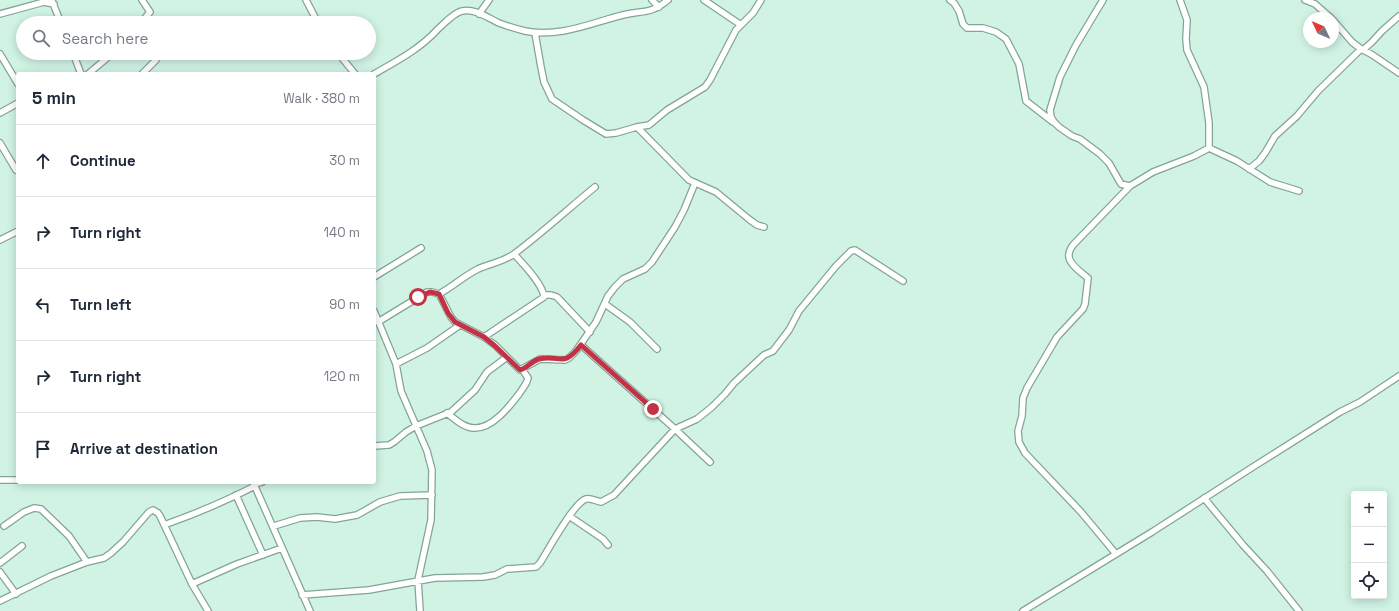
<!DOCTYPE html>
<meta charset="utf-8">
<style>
body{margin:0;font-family:"Space Grotesk",sans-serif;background:#f2f2f3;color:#1f2937}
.controls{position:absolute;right:12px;bottom:12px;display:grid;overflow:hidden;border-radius:4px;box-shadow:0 2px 10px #0003}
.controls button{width:36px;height:36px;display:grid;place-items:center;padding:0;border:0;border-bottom:1px solid #e0e1e3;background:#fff;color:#1f2937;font:20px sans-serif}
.compass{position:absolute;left:1303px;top:12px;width:36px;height:36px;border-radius:50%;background:#fff;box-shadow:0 2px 10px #0003;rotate:314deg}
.stop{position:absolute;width:12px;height:12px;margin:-9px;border:3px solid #c33244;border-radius:50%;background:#fff}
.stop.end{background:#c33244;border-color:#fff;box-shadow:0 1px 4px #0008}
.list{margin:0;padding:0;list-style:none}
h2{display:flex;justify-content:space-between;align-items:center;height:52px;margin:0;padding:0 16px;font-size:17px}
h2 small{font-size:13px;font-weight:400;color:#747a83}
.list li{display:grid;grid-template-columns:26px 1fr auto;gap:12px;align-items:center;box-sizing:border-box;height:72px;padding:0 16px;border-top:1px solid #e0e1e3}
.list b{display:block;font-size:15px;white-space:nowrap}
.list em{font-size:13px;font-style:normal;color:#747a83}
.icon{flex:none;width:22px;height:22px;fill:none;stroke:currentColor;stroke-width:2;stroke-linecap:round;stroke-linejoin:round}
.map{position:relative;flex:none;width:1399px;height:611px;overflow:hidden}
.search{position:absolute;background:#fff;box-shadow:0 2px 10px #0003;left:16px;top:16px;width:360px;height:44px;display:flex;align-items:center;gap:10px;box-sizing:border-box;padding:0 14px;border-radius:22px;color:#747a83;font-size:15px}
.panel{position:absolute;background:#fff;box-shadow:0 2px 10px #0003;left:16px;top:72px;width:360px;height:412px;border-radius:4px}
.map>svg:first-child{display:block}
</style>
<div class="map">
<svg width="1399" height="611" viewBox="0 0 1399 611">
<rect width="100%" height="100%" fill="#d0f3e4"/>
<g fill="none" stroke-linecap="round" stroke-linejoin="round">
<g stroke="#83a496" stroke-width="8">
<path id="street" d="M306,0L318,23
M652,0L659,7
M704,0L741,25
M950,0L954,3L959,11L963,24L967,28H983L996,32L1006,39L1019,64L1026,101L1053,122
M1103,0L1076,45L1060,77L1050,110L1051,117L1054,122L1059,127L1072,136L1080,139L1100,154L1109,163L1121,184L1125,185L1130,186L1153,172L1194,156L1209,148
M1180,0L1187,20L1186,39L1187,50L1204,87L1209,123V148L1237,161L1270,182L1299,191
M1305,0L1315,4L1331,18
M52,1L61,23
M0,14L44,2L54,4
M479,14L489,0
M1333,20L1352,42L1361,49L1371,54L1399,73
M141,23L150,12L142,0
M535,33L541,67L544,82L552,99L583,120L606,134L616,133L637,127L649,125L667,110L705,87L710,80L736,30L753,13L761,0
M1363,50L1372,42L1382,31L1399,16
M73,53L81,74
M338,53L355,74
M0,54L18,84
M88,74L113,53
M142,74L156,60L154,53
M374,74C397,61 420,49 438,29C445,23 453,13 462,11C475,8 488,18 499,23C507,26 517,29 525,31C559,38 591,23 623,15C643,10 650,15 668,0
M0,113L18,103
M637,127L689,180L716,192L750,220L757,225L764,227
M0,143L16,170
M1249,169L1259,161L1265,153L1275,136L1297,116L1318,91L1361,49
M0,240L18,231
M374,277L421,248
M439,294L451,317L455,322L484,337L495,345L520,370L540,359L565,360L569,358L576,351L596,322L608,296L615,287L623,279L645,269L652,262L675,227L684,210L695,183
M544,295H551L557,297L590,332
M605,304L630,322L657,349
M374,311L396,364L401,391L427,451L432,470L431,520L418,580L420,611
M378,322L427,292H432L439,294C452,287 464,276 478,269C491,263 501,263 514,254C542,233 568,209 595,187
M484,337L544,297C543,284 523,264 514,254
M581,345L675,429L710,462
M396,364L427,348L460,325
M447,413C455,419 464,428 474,428C492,429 509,407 519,394C522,389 527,384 528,378L522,369
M374,446L389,445L394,442L406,432L416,426L451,412L475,390L487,372L507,357
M0,480H18
M253,482L310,611
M254,484L262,482
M236,495L263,555
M1204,498L1243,545L1267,571L1299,611
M569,516L603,539L608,545
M164,525C195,514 226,501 255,486
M4,526L24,512L34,508L41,509L69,536L87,562
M274,526L300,518L317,517L335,519L357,515L380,502L400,496L432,495
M1116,554L1081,512L1025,453L1019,442L1018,431L1022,416L1023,398L1027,388L1057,337L1083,309L1085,304L1088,278C1082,273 1067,263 1069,254C1069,251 1071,248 1073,245L1130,186
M0,563L22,546
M0,572L16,594
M192,584L237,564L282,548
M302,595L369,590L435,578L483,577L495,575L507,569L536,567L540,563C547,552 574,502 586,499C591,498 596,501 601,502L614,495L675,429L697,419L712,407L725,394L734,383L764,355L773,351L789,330L799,311L836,266L851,251L855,250L903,281
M0,601L51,576L87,562L104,558L111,553L123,542L149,512L153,510L158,513L160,516L192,584L208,611
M1023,611L1152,532L1256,465L1340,412L1360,402L1399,376"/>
</g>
<use href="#street" stroke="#fff" stroke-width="5.5"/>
</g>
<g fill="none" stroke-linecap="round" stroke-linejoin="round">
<path stroke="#c33244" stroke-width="5" d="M418,297L430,292L439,294L448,313L455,322L484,337L495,346L520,370C527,368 532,361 539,359C562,354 562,369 581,345L653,409"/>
</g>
</svg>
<div class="controls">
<button>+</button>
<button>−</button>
<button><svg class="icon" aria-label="locate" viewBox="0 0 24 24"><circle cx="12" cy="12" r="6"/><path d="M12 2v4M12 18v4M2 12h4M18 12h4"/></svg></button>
</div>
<svg class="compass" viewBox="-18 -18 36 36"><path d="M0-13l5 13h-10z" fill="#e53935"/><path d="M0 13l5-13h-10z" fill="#747a83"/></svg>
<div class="stop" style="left:418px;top:297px"></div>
<div class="stop end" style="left:653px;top:409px"></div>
<div class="search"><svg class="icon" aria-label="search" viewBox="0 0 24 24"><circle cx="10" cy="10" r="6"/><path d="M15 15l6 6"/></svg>Search here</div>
<section class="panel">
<h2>5 min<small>Walk · 380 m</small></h2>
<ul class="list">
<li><svg class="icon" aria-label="ahead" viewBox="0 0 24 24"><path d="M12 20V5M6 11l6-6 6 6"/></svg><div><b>Continue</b></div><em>30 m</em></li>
<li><svg class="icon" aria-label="right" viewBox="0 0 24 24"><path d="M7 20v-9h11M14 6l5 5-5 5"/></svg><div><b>Turn right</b></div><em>140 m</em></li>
<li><svg class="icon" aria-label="left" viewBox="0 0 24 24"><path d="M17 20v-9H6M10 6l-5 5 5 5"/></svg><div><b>Turn left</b></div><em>90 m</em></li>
<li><svg class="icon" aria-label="right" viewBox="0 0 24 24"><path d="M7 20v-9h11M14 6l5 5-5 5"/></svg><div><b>Turn right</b></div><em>120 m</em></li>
<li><svg class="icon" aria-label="arrive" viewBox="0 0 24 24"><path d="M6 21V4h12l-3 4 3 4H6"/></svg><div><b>Arrive at destination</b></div></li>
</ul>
</section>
</div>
